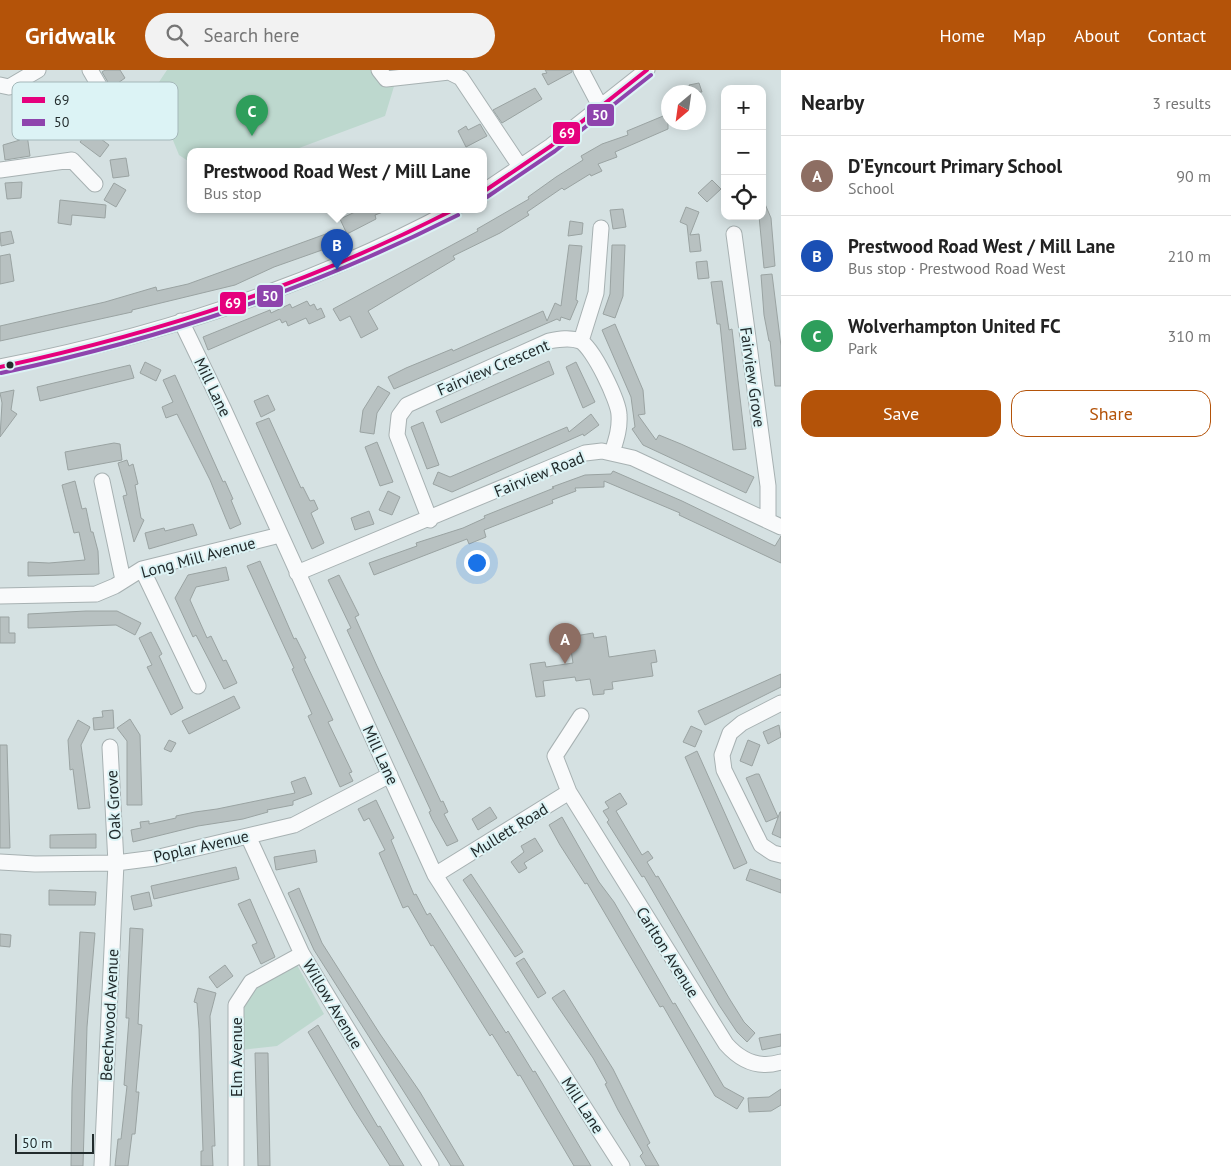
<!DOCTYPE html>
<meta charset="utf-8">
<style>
body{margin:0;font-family:"PT Sans",sans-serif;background:#f2f2f2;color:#222}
.controls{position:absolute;right:15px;top:15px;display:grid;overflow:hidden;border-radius:10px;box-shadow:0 2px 12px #0003}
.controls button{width:45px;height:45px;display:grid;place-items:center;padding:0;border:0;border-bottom:1px solid #e0e0e0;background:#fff;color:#222;font:25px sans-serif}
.compass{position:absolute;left:661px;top:15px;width:45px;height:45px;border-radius:50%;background:#fff;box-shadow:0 2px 12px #0003;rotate:209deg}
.scale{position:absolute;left:15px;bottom:12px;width:79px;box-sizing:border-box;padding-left:5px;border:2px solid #222b2c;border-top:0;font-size:14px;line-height:18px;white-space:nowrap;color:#222b2c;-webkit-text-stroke:4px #dcf3f5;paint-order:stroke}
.you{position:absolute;left:476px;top:492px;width:18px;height:18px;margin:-12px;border:4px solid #fff;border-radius:50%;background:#1a73e8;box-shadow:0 0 0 8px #1a73e833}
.badge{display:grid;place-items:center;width:32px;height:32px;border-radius:50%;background:#b45309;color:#fff;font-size:16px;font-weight:700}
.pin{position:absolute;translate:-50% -41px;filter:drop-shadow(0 1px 2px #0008)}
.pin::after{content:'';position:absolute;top:26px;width:18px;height:15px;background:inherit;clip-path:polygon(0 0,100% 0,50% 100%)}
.popup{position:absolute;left:187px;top:78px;width:300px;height:65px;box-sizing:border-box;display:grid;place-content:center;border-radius:10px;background:#fff;filter:drop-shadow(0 1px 4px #0005);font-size:16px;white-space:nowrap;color:#767676}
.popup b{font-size:19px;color:#222}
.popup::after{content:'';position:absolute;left:50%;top:100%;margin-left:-10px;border:10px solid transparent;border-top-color:#fff}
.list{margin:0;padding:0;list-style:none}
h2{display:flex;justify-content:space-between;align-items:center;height:65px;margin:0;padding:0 20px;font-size:21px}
h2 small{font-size:16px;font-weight:400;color:#767676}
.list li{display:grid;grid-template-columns:32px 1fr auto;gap:15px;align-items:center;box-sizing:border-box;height:80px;padding:0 20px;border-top:1px solid #e0e0e0}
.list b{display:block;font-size:19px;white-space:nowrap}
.list p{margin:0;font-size:16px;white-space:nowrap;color:#767676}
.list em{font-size:16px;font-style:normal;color:#767676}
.actions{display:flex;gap:10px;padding:15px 20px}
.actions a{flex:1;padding:11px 0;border:1px solid #b45309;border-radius:15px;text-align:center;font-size:18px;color:#b45309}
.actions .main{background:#b45309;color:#fff}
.icon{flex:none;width:28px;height:28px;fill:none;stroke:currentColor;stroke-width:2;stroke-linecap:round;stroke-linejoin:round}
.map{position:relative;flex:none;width:781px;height:1096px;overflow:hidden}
header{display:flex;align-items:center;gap:30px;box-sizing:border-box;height:70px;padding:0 25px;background:#b45309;color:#fff}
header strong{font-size:24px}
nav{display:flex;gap:28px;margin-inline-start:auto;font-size:18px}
.search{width:350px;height:45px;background:#f2f2f2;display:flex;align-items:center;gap:12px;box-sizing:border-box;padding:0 18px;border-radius:28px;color:#767676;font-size:19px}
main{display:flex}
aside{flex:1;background:#fff}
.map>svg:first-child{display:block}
</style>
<header>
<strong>Gridwalk</strong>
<div class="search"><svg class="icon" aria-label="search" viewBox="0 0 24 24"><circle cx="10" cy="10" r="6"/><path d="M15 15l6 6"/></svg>Search here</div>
<nav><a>Home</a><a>Map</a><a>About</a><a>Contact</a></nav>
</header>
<main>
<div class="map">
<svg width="781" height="1096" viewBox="0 0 781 1096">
<rect width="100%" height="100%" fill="#d5e1e2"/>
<path fill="#bdd8ce" d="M167,0H399L385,46L291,81H191V93L179,85L153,21Z
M297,895L324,944L277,976L241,980C241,968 239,952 242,941C250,915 276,906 297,895Z"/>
<path fill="#b8c1c1" stroke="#9aa3a2" d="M105,0H120L125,8L118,13L131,32L119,40V31L102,2Z
M545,0H572V2L548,15L542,4L547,3Z
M699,13L702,22H691L689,15Z
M535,18L542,29L502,53L493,40Z
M25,26L29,46L32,45L34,56L26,57L30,86L5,90L3,75L20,70L13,36L17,35L16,28Z
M668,44V59L615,82L617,87L598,94L602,101L591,106L590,104L564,120L562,118L527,142L529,145L500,163L453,186L455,189L368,241L378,259L361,268L350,246L340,251L333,239L478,161L477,159L529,129L528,127L556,107L583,90L581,86L602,74L628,65L627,61Z
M480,54L487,66L466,77L458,61L466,56L468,60Z
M89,60L109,75L100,87L80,72Z
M126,88L129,106L113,108L110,90Z
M712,110L721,119L707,132L698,123Z
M22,112L21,128L7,129L5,113Z
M114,113L126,120L116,137L104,130Z
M762,127L771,148L775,196L764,198L759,146H762Z
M60,130L106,135L105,148L72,145L71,155L58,153Z
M686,137L699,142L690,165L699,164L701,181L690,182L687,155L680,152Z
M353,139H391L375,145L376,149L347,164L340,149L355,142Z
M623,139L626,157L613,159L610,140Z
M570,151L583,153L582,164L568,166Z
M11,161L14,173L1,176L0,163Z
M334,161L339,174L274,197L235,215L132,240V242L0,271V256L105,232L156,217L157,221L188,214Z
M569,175L582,176L576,230L578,231L570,250L561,247L560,251L557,249L394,319L388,307L406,298L452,279L453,281L543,241L547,251L555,233L561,236Z
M612,175H625L623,226L615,248L603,244L610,224Z
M10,184L14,211L0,214V186Z
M707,191L709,208L698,209L696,192Z
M772,204L781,276V316H775L770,271H769L764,245L761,205Z
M722,211L729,260L732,259L746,379L733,380L720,254H717L711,212Z
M307,231L310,236L314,234L317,240L321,238L325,247L309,254L306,248L288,256L286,251L282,253L280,249L208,280L203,267L270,240L271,243L290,234L292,238Z
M615,254L643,320L645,344L638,345L656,370L659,365L681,374L754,407L746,423L643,375L632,359L635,357L631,327L602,260Z
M549,291L554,304L441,353L436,341Z
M145,292L161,300L156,311L140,303Z
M576,292L595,332L583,338L566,297Z
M130,295L134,308L40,331L37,317Z
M175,305L223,412L225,411L233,429L231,430L241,454L230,459L210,410L177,344L166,348L162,337L173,332L163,310Z
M378,316L390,323L377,343L374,364L360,362L363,340Z
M14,320L11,340L17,344L0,367L2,333L0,323Z
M268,325L275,340L261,347L254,331Z
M591,344L599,355L584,366L583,364L452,422L433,414L438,402L450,407L567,357L569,362Z
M269,348L301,418L303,417L310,431L314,430L318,439L311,443L324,473L312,479L256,353Z
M423,352L439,395L427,399L411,357Z
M377,372L393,412L380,416L365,377Z
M114,373L120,374L122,390L68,400L65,382Z
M127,390L129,396L133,394L138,414L135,415L141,448L144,450L134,472L123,426L127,425L118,393Z
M613,401L682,431L775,476L781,466V493L679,445L680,443L604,411V417L575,418L576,421L552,430L553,433L484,460L486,467L469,474L467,469L374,505L369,493L417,476L416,473L463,458L485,448L484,446L554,418L552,417L585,405L611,404Z
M75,411L82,439L86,438L91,462H93L98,481L99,504L28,506V492L49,493L85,490L79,462L74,463L62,415Z
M388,421L400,427L392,445L379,440Z
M369,441L374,454L355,460L351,448Z
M193,454L197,465L149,479L145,463L164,458L165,461Z
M260,491L294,569L296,568L306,588L304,589L333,650L328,652L352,702L349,703L353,711L340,717L308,646L312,644L292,599L294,598L247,496Z
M226,497L229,510L196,517L190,530L207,568L211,566L223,591L226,590L237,613L224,619L196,565L193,567L175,528L188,505Z
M339,505L359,545L355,547L377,596L441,732L443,731L448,742L444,744L458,771L447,776L432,749L429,742L431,741L407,689L347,560L351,558L328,510Z
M86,541H117L141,553L135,565L116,555L28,558V544Z
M0,547H9V563H15V573H0Z
M151,562L162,584L159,586L183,638L171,645L147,597L152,595L139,568Z
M593,563L594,568L606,566L609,587L655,580L657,592L651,593L653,606L612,612L613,619L604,620V624L593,625L590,609L576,611L575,607L543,611L545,626L536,627L530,594L545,592L546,597L573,593L569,567Z
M781,604V617L705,655L698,641Z
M234,626L240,638L189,664L182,651Z
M113,640L114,658L94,660L93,648L103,647L102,641Z
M130,649L140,665L142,735H127V671L117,658Z
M78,650L90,657L81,675L90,738L78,739L73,699L70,700L68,670Z
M779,655L781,667L768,674L763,662Z
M691,656L702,661L695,677L683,672Z
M169,670L176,673L171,682L164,679Z
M748,670L760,675L752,696L740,691Z
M0,675H7L10,778H0Z
M697,681L747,793L734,799L685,687Z
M756,704H759L778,747L766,752L746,708Z
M305,707L312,724L293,731V735L267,740L268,742L243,749L198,756L133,772L131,760L141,758L140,752L149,751V754L176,748V746L195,742L217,739L295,723L291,712Z
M620,723L627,734L616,741L642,785L648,781L653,788L647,792L656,807L658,806L729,928L744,952L755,963L747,972L737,962L719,935L644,806L642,807L607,752L609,750L603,741L609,738L605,732Z
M376,730L394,768L391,770L414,825L416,824L427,845L430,843L506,963L508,961L533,1002L535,1001L591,1096H574L520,1005L518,1006L492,964L490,966L433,875L431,876L408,836L403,838L379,783L385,780L369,748L364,751L358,739Z
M490,737L497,748L478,760L472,749Z
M780,742H781V768L772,764Z
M562,747L599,812L614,832L673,934L675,933L724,1017L744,1028L737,1039L715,1026L663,936L660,937L587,813L585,814L560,775L549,755Z
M96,764V778H50V765Z
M535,768L543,781L524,793L527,798L519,803L511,792L524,782L521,776Z
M315,780L317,792L276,800L274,787Z
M236,797L239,809L154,829L151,816Z
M750,799L781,810V823L746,810Z
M471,804L523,882L515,887L463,810Z
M299,818L322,873L380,964L420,1022L464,1096H451L314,880L288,823Z
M49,820L96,822L95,835H49Z
M149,822L152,836L134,840L131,826Z
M250,829L275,887L261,894L252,875L257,873L238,834Z
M130,858L143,859L138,954L142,955L136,1022H139L135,1064H132L128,1096H115L118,1069H121L127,1016L124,1015L129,948H126Z
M80,862L95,863L87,957L83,1096H71L72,1021Z
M0,864L11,865L10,877L0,876Z
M524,888L546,923L538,928L516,893Z
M225,895L233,906L217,918L209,907Z
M198,918L216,923L210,946L215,1076H212L213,1096H201V1081H203L199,959L197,933L194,932Z
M564,920L613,999L650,1073L647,1075L659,1096H646L640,1086L643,1083L618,1040L605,1014L607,1013L593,988L552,928Z
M318,955L378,1057L380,1056L404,1096H390L353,1038L308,962Z
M781,964V976L762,980L759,968Z
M255,983H268L270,1096H258Z
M781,1019V1035L771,1041L749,1042L748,1028L769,1027Z"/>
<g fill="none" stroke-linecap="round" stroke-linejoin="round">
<g stroke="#a7b1b2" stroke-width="17">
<path id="minor" d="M90,0L111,36
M379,0L386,9L449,2L461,8L521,98
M581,0L600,36
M0,15L9,17L38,0
M0,100L72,90L95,114
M483,122L551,76L647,0
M734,164L768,416V451
M181,251L224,340L435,805L622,1096
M581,271L596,223L601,158
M0,297C157,266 314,215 455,139
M102,411L123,510
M430,450L397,365L399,346L407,335L549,271C559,269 570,267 580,271C593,277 619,332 619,345C620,359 616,370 612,383
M142,499L198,616
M297,503L585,383L602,381L633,388L781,457
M0,526L96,524L115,516L142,499L280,465
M781,633L742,653L730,663L722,685L724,700L761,775L773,783L781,785
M569,722L555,686L581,646
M248,766L302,884L431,1096
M0,792L35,794L116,793L155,788L294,755L390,705
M435,805L569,722L726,974C741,991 759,999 781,992
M102,1096L116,793L110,677
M236,1096V935L251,912L302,884"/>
</g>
<use href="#minor" stroke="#f9fafb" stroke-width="15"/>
<g stroke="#dcf3f5" stroke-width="8">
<path id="bus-1" d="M483,122L551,76L647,0
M0,297C162,262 307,215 455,139"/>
</g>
<g stroke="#dcf3f5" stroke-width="8">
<path id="bus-2" d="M487,127L555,81L651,5
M1,303C164,268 309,220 458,145"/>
</g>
<use href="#bus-1" stroke="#e5007d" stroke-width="4"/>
<use href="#bus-2" stroke="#8e44ad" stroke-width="4"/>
</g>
<circle fill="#222b2c" stroke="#dcf3f5" stroke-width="2" cx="10" cy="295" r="4.5"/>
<g text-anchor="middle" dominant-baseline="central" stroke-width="4" stroke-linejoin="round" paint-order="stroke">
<g font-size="16" fill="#222b2c" stroke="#dcf3f5">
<text transform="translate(493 297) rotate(-23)">Fairview Crescent</text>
<text transform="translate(753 307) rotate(82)">Fairview Grove</text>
<text transform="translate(213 317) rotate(64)">Mill Lane</text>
<text transform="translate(539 404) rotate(-22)">Fairview Road</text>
<text transform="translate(198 487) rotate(-15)">Long Mill Avenue</text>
<text transform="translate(381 685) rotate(65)">Mill Lane</text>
<text transform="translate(113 735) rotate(-93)">Oak Grove</text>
<text transform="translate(509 760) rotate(-32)">Mullett Road</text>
<text transform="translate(201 776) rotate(-13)">Poplar Avenue</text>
<text transform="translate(668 882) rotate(58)">Carlton Avenue</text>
<text transform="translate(333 934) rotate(59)">Willow Avenue</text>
<text transform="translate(109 945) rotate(-87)">Beechwood Avenue</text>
<text transform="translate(236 987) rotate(-90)">Elm Avenue</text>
<text transform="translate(583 1035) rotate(57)">Mill Lane</text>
</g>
</g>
<rect x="12" y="12" width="166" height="58" rx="8" fill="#dcf3f5" stroke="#a4b7b9" stroke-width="1"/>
<rect x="22" y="27" width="23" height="6" fill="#e5007d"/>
<rect x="22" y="49" width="23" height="7" fill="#8e44ad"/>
<g font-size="14" fill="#222b2c">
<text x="54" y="35">69</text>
<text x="54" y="57">50</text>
</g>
<g stroke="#dcf3f5" stroke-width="2">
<rect x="586" y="33" width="29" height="24" rx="5" fill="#8e44ad"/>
<rect x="552" y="51" width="29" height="24" rx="5" fill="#e5007d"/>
<rect x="256" y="214" width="28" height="24" rx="5" fill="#8e44ad"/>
<rect x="219" y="221" width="28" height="24" rx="5" fill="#e5007d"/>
</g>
<g font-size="14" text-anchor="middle" font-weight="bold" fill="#fff">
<text x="600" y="50">50</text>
<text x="567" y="68">69</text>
<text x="270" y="231">50</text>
<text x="233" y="238">69</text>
</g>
</svg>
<div class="controls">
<button>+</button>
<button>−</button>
<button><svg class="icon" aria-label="locate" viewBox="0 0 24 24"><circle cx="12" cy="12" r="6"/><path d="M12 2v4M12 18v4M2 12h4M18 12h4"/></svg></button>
</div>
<svg class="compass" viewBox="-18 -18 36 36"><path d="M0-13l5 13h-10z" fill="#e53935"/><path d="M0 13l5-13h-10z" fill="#767676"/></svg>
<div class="scale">50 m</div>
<div class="you"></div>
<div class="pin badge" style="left:565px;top:594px;background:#8d6e63">A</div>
<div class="pin badge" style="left:337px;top:200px;background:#1a4fb4">B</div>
<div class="popup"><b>Prestwood Road West / Mill Lane</b>Bus stop</div>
<div class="pin badge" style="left:252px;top:66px;background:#2e9e5b">C</div>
</div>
<aside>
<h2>Nearby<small>3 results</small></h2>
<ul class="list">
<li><span class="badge" style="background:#8d6e63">A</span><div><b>D'Eyncourt Primary School</b><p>School</p></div><em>90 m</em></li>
<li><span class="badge" style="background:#1a4fb4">B</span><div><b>Prestwood Road West / Mill Lane</b><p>Bus stop · Prestwood Road West</p></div><em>210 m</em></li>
<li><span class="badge" style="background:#2e9e5b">C</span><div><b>Wolverhampton United FC</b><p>Park</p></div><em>310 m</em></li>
</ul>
<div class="actions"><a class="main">Save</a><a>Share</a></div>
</aside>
</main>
